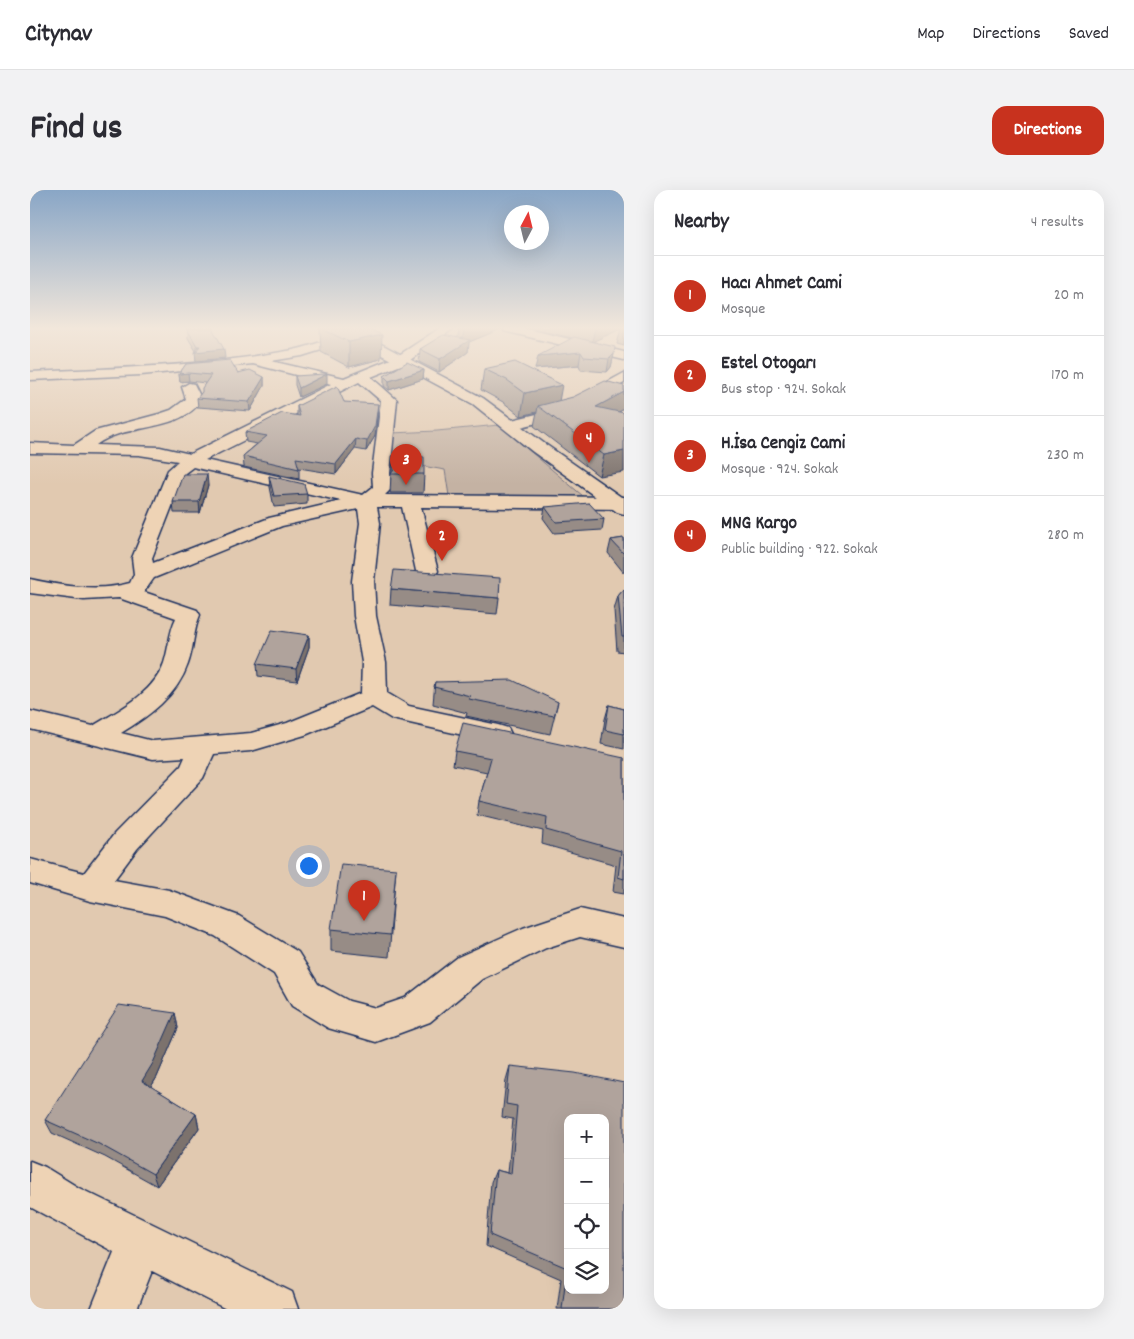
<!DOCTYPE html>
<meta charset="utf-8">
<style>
body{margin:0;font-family:Dekko,sans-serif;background:#f2f2f3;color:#2b2b33}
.controls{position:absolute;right:15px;bottom:15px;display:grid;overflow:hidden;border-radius:10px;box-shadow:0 5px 20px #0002}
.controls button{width:45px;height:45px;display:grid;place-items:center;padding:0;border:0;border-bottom:1px solid #e1e1e2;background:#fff;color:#2b2b33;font:25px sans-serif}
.compass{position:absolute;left:474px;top:15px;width:45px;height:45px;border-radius:50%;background:#fff;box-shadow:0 5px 20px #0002;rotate:7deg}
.you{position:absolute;left:278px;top:675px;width:18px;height:18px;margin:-12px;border:4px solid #fff;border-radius:50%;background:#1a73e8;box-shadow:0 0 0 8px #1a73e833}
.badge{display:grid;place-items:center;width:32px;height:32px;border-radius:50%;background:#c8321e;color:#fff;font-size:16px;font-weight:700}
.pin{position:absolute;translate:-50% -41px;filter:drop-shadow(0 1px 2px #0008)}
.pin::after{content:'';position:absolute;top:26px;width:18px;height:15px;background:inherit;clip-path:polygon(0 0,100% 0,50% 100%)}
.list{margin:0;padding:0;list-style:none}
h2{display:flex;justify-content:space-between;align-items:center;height:65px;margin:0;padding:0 20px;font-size:21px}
h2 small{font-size:16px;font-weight:400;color:#7c7c81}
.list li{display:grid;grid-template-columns:32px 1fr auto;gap:15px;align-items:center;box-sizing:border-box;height:80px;padding:0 20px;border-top:1px solid #e1e1e2}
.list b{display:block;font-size:19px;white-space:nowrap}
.list p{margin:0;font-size:16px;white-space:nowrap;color:#7c7c81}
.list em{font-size:16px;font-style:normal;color:#7c7c81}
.icon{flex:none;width:28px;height:28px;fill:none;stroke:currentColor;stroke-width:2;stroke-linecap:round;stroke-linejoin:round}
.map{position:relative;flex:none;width:594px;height:1119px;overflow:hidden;border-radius:15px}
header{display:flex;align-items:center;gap:30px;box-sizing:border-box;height:70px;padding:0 25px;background:#fff;border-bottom:1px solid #e1e1e2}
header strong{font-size:24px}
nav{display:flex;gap:28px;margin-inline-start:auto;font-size:18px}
.intro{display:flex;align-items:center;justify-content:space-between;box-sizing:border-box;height:120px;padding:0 30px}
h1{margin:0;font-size:35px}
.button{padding:12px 22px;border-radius:15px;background:#c8321e;color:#fff;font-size:18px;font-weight:700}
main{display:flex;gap:30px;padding:0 30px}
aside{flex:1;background:#fff;border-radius:15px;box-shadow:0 5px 20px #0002}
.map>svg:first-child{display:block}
</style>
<header>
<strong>Citynav</strong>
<nav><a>Map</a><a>Directions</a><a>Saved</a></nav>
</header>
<div class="intro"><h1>Find us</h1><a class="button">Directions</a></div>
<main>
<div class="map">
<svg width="594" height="1119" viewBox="0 0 594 1119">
<rect width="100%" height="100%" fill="#e1c9b0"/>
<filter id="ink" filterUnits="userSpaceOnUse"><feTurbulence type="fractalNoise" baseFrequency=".02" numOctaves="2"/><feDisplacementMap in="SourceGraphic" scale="10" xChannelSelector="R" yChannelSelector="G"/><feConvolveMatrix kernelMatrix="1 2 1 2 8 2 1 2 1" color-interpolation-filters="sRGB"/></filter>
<g filter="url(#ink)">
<path fill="#c4b2a3" stroke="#707080" d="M469,235L553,306H419L415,280L392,276L357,275L361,243L407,241Z"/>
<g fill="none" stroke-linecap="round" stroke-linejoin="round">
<g stroke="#1b2f5e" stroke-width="3">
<path id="minor" d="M410,138H424L376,173L341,187L367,210L360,283L361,299L355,305L594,307V319L391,317L408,381L405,386L397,387L389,386L386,381L372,317H347L350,333L344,391L346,426L356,472L357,503L379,516L468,535L478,538L481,544L478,550L468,553L362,529L342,517L275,545L221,561L184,564L173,588L107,659L84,690L139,700L209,726L268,762L288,794L319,811L346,818L375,808L428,767L493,738L550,719L594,729V757L550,747L516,758L452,789L400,832L346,852L298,838L262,816L244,784L185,746L135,726L60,711L0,693V669L54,683L85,643L151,576L155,567L123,569L0,539V521L63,536C89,520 123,504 134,473C139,458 139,442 146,428L89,408L54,410L0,403V389C32,396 68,402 100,393L104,384L102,368L138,280L148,271L109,265L0,263V253L44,255L65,241L129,224L141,220L156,209L152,197L159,193L164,194L172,210C148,244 97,232 66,255L130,257L160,264L301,194L223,174L111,185L0,190V182C87,178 177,176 263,160C284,156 304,146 325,141L330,142L332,145L330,148L272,166L241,171L314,188L366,167ZM329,192L351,211L342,283L343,297L333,305L175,270ZM163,277L171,279L311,311L239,328L123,373L122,368L155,283ZM328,319L330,333L322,391L324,426L332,472L331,503L257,533L221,543L123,551L91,543C119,526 147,506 158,474C164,458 163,441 170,425L167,420L114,402L124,388L252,336Z
M473,138H493L594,162V170L474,141Z
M594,183V193L539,225L479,240L471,235L473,232L528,219Z
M0,971L15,977L49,998L262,1102L268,1119H196L122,1081L107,1119H61L84,1062L0,1017Z"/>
</g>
<g stroke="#1b2f5e" stroke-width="3">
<path id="major" d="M306,138H321L453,208L515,254L594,309V324L587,322L503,262L443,214L307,141Z"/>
</g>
<use href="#minor" fill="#eed3b5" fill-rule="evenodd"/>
<use href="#major" fill="#eed3b5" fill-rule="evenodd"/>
</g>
<path fill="#978c86" stroke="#1b2f5e" d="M290,138H293L351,169L319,177L291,162Z
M429,138H473L439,152L438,162L409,182L389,172L390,159L428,147Z
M498,138H594V156L587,154L591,139L563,151L584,164L581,177L577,182L551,180L549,175L505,179L542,148Z
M157,139L195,168L166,171V161L158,148Z
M156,174L234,187V196L220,221L168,217L167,208L172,203L175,193L159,191L150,192L149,184Z
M454,179L529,211L594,196V219L589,222L569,286L504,236L507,222L491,226L473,212L451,200Z
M394,180L393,189L359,200L354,196V186Z
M265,186L297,194L269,207L265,195Z
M314,212L348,223L345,246L336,261L325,259L306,284L269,278V289L214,277L213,266L227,254L216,252L215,242L267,225V216Z
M363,266L394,284L393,303H360L361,284L362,282Z
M239,286L277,304V314L244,317L240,297Z
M178,295L170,323H144L143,312Z
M515,317L574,329L572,340L524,343L513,328Z
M594,348V383L578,363L581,350Z
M361,399L469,408L467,424L360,415Z
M594,399V462L587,461L584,420L588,406Z
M279,445V457L267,491L228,486L227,474Z
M405,492L528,512L520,544L436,526L437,523L403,514Z
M579,515L594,519V559L571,554L575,529Z
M425,561L594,568V704L583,702L586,675L512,654L513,641L447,625L449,611L457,582L423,575Z
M366,679L359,767L301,761V739Z
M145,823L148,838L127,887L121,897L166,924L169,938L127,996L75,967L22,943L15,930Z
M480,876L594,1119H527L531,1089L456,1056L461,992L466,980L478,983L483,929L472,927L476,890Z"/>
<path fill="#7b726d" stroke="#1b2f5e" d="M439,138H473L439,152L438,162L409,182L410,169L432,154L434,140Z
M565,138H593L562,152Z
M352,145L351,169L319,177V152Z
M167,156L194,159L195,168L166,171L165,162H167Z
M551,162L549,175L505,179L508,166Z
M584,164L581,177L577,182L579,169Z
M394,180L393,189L359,200V191Z
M158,183L159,191L150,192L149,184Z
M297,184V194L269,207V198Z
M234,187V196L220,221L219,212Z
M532,195L528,217L508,216L507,222L491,226L495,203Z
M594,202V219L562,237L566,217Z
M348,214L345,246L336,261L337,251Z
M326,249L325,259L306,284V274Z
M594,261V282L569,286L574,265Z
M177,284L178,295L170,323L169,312Z
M279,445V457L267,491L266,479Z
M145,823L148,838L127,887L116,905L112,891Z
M166,924L169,938L127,996L123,984Z"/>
<path fill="#b0a39c" stroke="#1b2f5e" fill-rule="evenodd" d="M174,138H182L194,159L165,162L170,156H167L157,139Z
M290,138H336L352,145L319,152Z
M413,145L440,150L410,169L390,159Z
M544,147L585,157L584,164L579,169L554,167L551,162L508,166Z
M200,170L208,183L220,180L234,187L219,212L167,208L172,202V198L181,185L158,183L149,184L156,174Z
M377,172L394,180L359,191L354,186Z
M485,172L532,195L495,203L477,190L454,179Z
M294,184H297L269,198L265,186Z
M575,191L594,196V202L566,217L594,223V261L574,265L508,216L543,207Z
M307,196L314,212L348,214L345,236L337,251L326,249L306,274L266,268L269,279L213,266L237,246L215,242L252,223L270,226L267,216Z
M363,266L394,267V284H361L364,280Z
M153,284H177L169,312H143Z
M239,286L274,294L277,304L244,306Z
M559,313L574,329L526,332L515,317Z
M594,348V364L581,350Z
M364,380L470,388L469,408L361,399Z
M594,399V447H592L588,406Z
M242,440L279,445L266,479L227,474Z
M482,490L528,512L524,526L439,509L440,506L404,497L405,492Z
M579,515L594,519V544L575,540Z
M433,533L594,568V689L588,687L591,661L516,640L517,627L449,611L461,568L425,561Z
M311,674L366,679L360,745L301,739Z
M89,815L145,823L123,873L112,891L166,924L123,984L69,954L15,930Z
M480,876L545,883L594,893V1119H532L537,1078L460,1045L466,980L481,984L487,916L476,914ZM538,928H575V1100H538Z"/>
</g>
<linearGradient id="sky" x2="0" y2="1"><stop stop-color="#89a6c6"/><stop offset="0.47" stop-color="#f2e7db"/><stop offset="1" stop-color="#f2e7db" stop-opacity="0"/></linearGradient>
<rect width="594" height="294" fill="url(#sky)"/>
</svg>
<div class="controls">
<button>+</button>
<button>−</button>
<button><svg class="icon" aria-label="locate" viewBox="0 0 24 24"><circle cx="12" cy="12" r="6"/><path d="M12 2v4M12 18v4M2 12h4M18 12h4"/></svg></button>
<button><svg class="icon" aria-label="layers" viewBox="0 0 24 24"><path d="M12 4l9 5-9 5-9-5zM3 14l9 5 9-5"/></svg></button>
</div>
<svg class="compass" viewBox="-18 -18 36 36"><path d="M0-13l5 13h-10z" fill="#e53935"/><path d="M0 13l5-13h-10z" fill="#7c7c81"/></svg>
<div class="you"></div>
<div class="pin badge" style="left:334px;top:731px">1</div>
<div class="pin badge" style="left:412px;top:371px">2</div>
<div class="pin badge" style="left:376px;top:295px">3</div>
<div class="pin badge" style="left:559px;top:273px">4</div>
</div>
<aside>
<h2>Nearby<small>4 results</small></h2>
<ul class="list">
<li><span class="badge">1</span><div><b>Hacı Ahmet Cami</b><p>Mosque</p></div><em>20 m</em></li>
<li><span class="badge">2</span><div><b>Estel Otogarı</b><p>Bus stop · 924. Sokak</p></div><em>170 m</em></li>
<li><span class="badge">3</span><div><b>H.İsa Cengiz Cami</b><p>Mosque · 924. Sokak</p></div><em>230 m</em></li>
<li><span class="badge">4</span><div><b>MNG Kargo</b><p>Public building · 922. Sokak</p></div><em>280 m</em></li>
</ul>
</aside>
</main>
